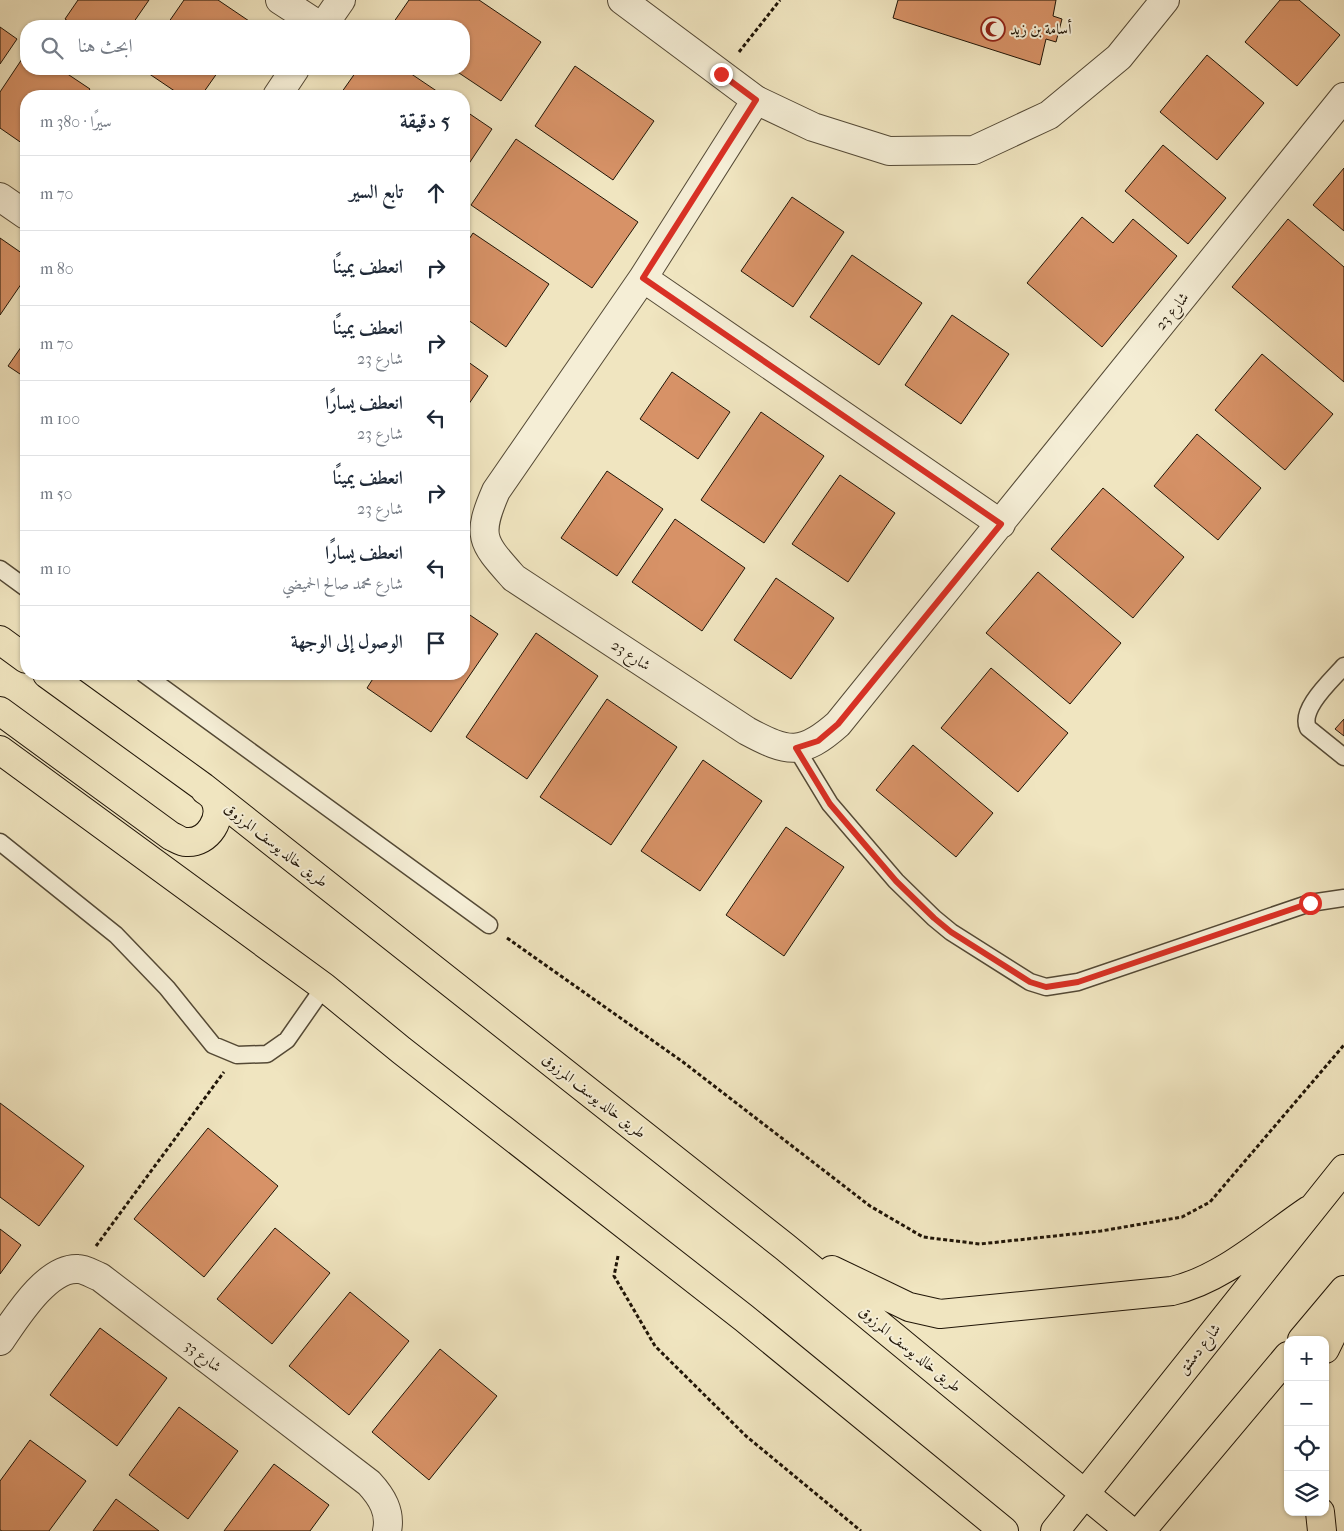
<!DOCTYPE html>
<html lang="ar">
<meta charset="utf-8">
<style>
body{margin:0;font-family:"IM FELL French Canon",Amiri,serif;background:#f6f6f7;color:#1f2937;direction:rtl}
.controls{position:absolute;right:15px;bottom:15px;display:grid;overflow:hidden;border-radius:10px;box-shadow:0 1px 4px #0004}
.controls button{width:45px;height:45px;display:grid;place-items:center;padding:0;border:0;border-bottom:1px solid #e0e1e3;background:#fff;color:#1f2937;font:25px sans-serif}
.stop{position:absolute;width:15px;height:15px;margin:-11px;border:4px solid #d93025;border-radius:50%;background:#fff}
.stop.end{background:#d93025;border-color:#fff;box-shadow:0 1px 5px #0008}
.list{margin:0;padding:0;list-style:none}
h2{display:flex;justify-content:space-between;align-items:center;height:65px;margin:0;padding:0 20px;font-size:21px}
h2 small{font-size:16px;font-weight:400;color:#747a83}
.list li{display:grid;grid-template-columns:32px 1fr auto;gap:15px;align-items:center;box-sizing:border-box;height:75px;padding:0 20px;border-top:1px solid #e0e1e3}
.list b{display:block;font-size:19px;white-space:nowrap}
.list p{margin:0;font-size:16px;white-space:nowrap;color:#747a83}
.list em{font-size:16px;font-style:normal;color:#747a83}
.icon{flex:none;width:28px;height:28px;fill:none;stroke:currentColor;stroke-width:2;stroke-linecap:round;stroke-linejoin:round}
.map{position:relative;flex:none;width:1344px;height:1531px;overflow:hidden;direction:ltr}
.search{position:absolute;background:#fff;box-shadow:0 1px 4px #0004;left:20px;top:20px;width:450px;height:55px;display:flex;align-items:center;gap:12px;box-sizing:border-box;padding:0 18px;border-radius:20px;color:#747a83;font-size:19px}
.panel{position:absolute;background:#fff;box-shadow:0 1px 4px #0004;left:20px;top:90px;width:450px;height:590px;border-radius:20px;direction:rtl}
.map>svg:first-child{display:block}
</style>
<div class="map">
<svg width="1344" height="1531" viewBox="0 0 1344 1531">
<rect width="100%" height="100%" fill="#f0e5c0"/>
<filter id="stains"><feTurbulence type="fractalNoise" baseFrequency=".004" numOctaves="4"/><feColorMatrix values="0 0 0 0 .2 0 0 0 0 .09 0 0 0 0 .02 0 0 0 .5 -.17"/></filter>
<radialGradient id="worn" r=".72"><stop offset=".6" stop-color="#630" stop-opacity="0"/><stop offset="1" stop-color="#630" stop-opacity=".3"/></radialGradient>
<path fill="#d79267" stroke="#201507" d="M78,0H149L131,26H75L65,19Z
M184,0H218L252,23L250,26H166Z
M409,0H479L541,42L501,101L453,69H464V26H391Z
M898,0H1056L1053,16L1062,19L1056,42L1046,39L1040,65L893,18Z
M1280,0H1299L1340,35L1297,86L1245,42Z
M0,27L17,39L0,64Z
M26,53V69H60L90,89L85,96H26V146L0,128V92Z
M1207,55L1264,103L1217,160L1160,112Z
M575,66L654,121L613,180L535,126Z
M142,69H220L201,96H182Z
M358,69H404L444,96H339Z
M464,110L492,129L464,171Z
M516,139L638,222L592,288L471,205Z
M1163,145L1226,198L1188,244L1125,191Z
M1344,168V231L1313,205Z
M792,197L844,232L793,307L741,271Z
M1082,217L1113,243L1133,219L1177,256L1102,347L1027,283Z
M1288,219L1344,267V382L1232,287Z
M473,233L549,284L506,347L464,317V247Z
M0,238L26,256V277L0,315Z
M852,255L922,303L879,365L810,317Z
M952,315L1009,354L961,424L905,385Z
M26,340V378L8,366Z
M1262,354L1333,414L1285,470L1215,410Z
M464,359L488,376L464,411Z
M672,372L730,412L698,459L640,419Z
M761,412L824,456L764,543L701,500Z
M1197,434L1261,488L1218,540L1154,486Z
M607,471L663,509L617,576L561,538Z
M840,475L895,513L848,582L792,544Z
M1103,488L1184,557L1133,618L1051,549Z
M675,519L745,568L702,631L632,582Z
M1038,572L1121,643L1070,704L986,633Z
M776,578L834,618L791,679L734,640Z
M464,611L498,634L431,732L367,688L376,674H464Z
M536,633L598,676L527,779L466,737Z
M991,668L1068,733L1018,792L941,728Z
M607,699L677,747L611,845L540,797Z
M1344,719V736L1335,729Z
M913,745L993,813L956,857L876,790Z
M703,760L762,801L700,891L641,851Z
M786,827L844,867L784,956L726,915Z
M0,1103L84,1166L39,1226L0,1197Z
M208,1128L278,1186L204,1277L134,1219Z
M275,1228L330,1273L272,1344L217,1299Z
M0,1229L21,1245L0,1274Z
M350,1292L409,1341L349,1415L289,1366Z
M100,1328L167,1378L117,1446L50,1395Z
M440,1349L497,1396L429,1480L372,1432Z
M179,1407L238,1451L188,1519L129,1475Z
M30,1440L86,1481L49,1531H2L0,1530V1481Z
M274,1464L329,1505L310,1531H224Z
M116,1499L159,1531H93Z"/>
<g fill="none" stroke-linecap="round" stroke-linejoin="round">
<g stroke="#544935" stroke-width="19">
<path id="service" d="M0,569L26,588
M1344,666C1332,680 1299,709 1308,728L1344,757
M144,674L489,925
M796,748L830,804L896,881L934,918L951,932L1030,982L1046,987L1078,982L1310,903L1344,898
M0,842L116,935L167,988L213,1045L237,1055L267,1054L287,1040L324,987"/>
</g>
<g stroke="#544935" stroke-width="30">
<path id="minor" d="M280,0L320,26
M323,26L341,0
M277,96L295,69
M756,100L643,278L496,491C476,537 482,542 514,578L747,731C788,753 802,756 838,724L1344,97
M0,197L26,215
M643,278L1001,524
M0,1341C16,1318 47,1267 78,1269C85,1269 94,1275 100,1277L369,1483C382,1497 391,1512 387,1531"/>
</g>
<g stroke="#544935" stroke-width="30">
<path id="tertiary" d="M622,0L756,100L813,127L889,151L974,150L1049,115L1119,57L1165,0"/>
</g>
<g stroke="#201507" stroke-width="30">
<path id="primary" d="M0,640L26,659
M47,674L203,787L785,1247L1130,1531
M0,711L171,836C176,838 181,842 186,842C208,844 225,817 214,798C212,795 208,792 205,790
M0,750L324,987L401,1050L744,1318L1004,1531
M832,1270L909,1307L940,1314L1172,1291C1223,1279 1266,1239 1309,1210
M1302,1340L1344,1290
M1325,1349L1344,1310
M1320,1512L1322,1531
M1055,1531L1344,1169
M1141,1531L1288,1356"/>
</g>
<path stroke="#201507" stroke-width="3" stroke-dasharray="4 2.5" stroke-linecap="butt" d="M739,52L780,0
M507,938L683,1062L870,1206L923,1237L980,1244L1101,1231L1182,1217L1210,1202L1344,1045
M96,1246L224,1072
M618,1256L614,1276L655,1346L746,1436L861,1531"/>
<use href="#service" stroke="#f5eed6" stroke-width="16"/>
<use href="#minor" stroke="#f5eed6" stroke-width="28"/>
<use href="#tertiary" stroke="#f5eed6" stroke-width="28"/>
<use href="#primary" stroke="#f0e5c0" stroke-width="28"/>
</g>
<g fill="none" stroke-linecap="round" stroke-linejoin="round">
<path stroke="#d93025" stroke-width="6" d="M721,74L756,100L643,278L1001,524L838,724L818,741L796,748L830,804L896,881L934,918L951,932L1030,982L1046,987L1078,982L1310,903"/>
</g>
<defs>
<g id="mosque-ring" transform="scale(1.25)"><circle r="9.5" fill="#f5eed6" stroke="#8f2418" stroke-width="1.5"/><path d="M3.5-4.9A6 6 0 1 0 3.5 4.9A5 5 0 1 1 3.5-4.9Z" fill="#8f2418"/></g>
</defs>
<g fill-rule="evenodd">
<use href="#mosque-ring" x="993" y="29"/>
</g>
<g text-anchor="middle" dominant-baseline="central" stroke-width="4" stroke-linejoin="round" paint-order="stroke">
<g font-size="15" fill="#201507" stroke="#f5eed6" text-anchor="start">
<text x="1010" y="29">أسامة بن زيد</text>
</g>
<g font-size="15" fill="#201507" stroke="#f5eed6">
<text transform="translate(1172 311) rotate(-51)">شارع 23</text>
<text transform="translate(631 655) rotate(33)">شارع 23</text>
<text transform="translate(276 845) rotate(38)">طريق خالد يوسف المرزوق</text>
<text transform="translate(594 1096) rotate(38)">طريق خالد يوسف المرزوق</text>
<text transform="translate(910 1349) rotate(39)">طريق خالد يوسف المرزوق</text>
<text transform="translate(1199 1349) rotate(-52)">شارع دمشق</text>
<text transform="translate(203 1356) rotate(37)">شارع 33</text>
</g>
</g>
<rect width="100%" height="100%" filter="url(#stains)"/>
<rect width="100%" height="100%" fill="url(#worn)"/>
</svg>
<div class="controls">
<button>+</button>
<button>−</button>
<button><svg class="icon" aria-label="locate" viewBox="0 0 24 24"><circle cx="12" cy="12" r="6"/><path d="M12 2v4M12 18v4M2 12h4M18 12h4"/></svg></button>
<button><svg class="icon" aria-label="layers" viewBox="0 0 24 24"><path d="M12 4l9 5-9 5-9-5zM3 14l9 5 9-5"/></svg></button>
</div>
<div class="stop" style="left:1310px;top:903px"></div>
<div class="stop end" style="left:721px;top:74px"></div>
<div class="search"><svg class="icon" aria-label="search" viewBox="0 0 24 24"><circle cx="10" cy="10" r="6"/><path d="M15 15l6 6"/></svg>ابحث هنا</div>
<section class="panel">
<h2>5 دقيقة<small>سيرًا · 380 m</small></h2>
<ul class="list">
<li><svg class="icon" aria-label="ahead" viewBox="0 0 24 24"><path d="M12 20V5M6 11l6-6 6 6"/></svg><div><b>تابع السير</b></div><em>70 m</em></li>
<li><svg class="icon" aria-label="right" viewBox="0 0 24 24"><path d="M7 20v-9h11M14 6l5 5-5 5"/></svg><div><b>انعطف يمينًا</b></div><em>80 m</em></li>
<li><svg class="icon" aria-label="right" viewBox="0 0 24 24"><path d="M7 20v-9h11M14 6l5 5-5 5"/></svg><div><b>انعطف يمينًا</b><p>شارع 23</p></div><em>70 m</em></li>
<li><svg class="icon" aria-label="left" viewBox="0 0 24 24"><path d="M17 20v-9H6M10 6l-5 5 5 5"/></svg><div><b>انعطف يسارًا</b><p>شارع 23</p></div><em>100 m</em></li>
<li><svg class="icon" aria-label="right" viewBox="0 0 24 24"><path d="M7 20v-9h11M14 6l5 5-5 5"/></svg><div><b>انعطف يمينًا</b><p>شارع 23</p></div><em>50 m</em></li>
<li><svg class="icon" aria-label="left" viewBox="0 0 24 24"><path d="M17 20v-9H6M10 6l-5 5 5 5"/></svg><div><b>انعطف يسارًا</b><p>شارع محمد صالح الحميضي</p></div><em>10 m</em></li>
<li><svg class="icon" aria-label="arrive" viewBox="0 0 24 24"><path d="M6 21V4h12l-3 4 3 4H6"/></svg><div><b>الوصول إلى الوجهة</b></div></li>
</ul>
</section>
</div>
